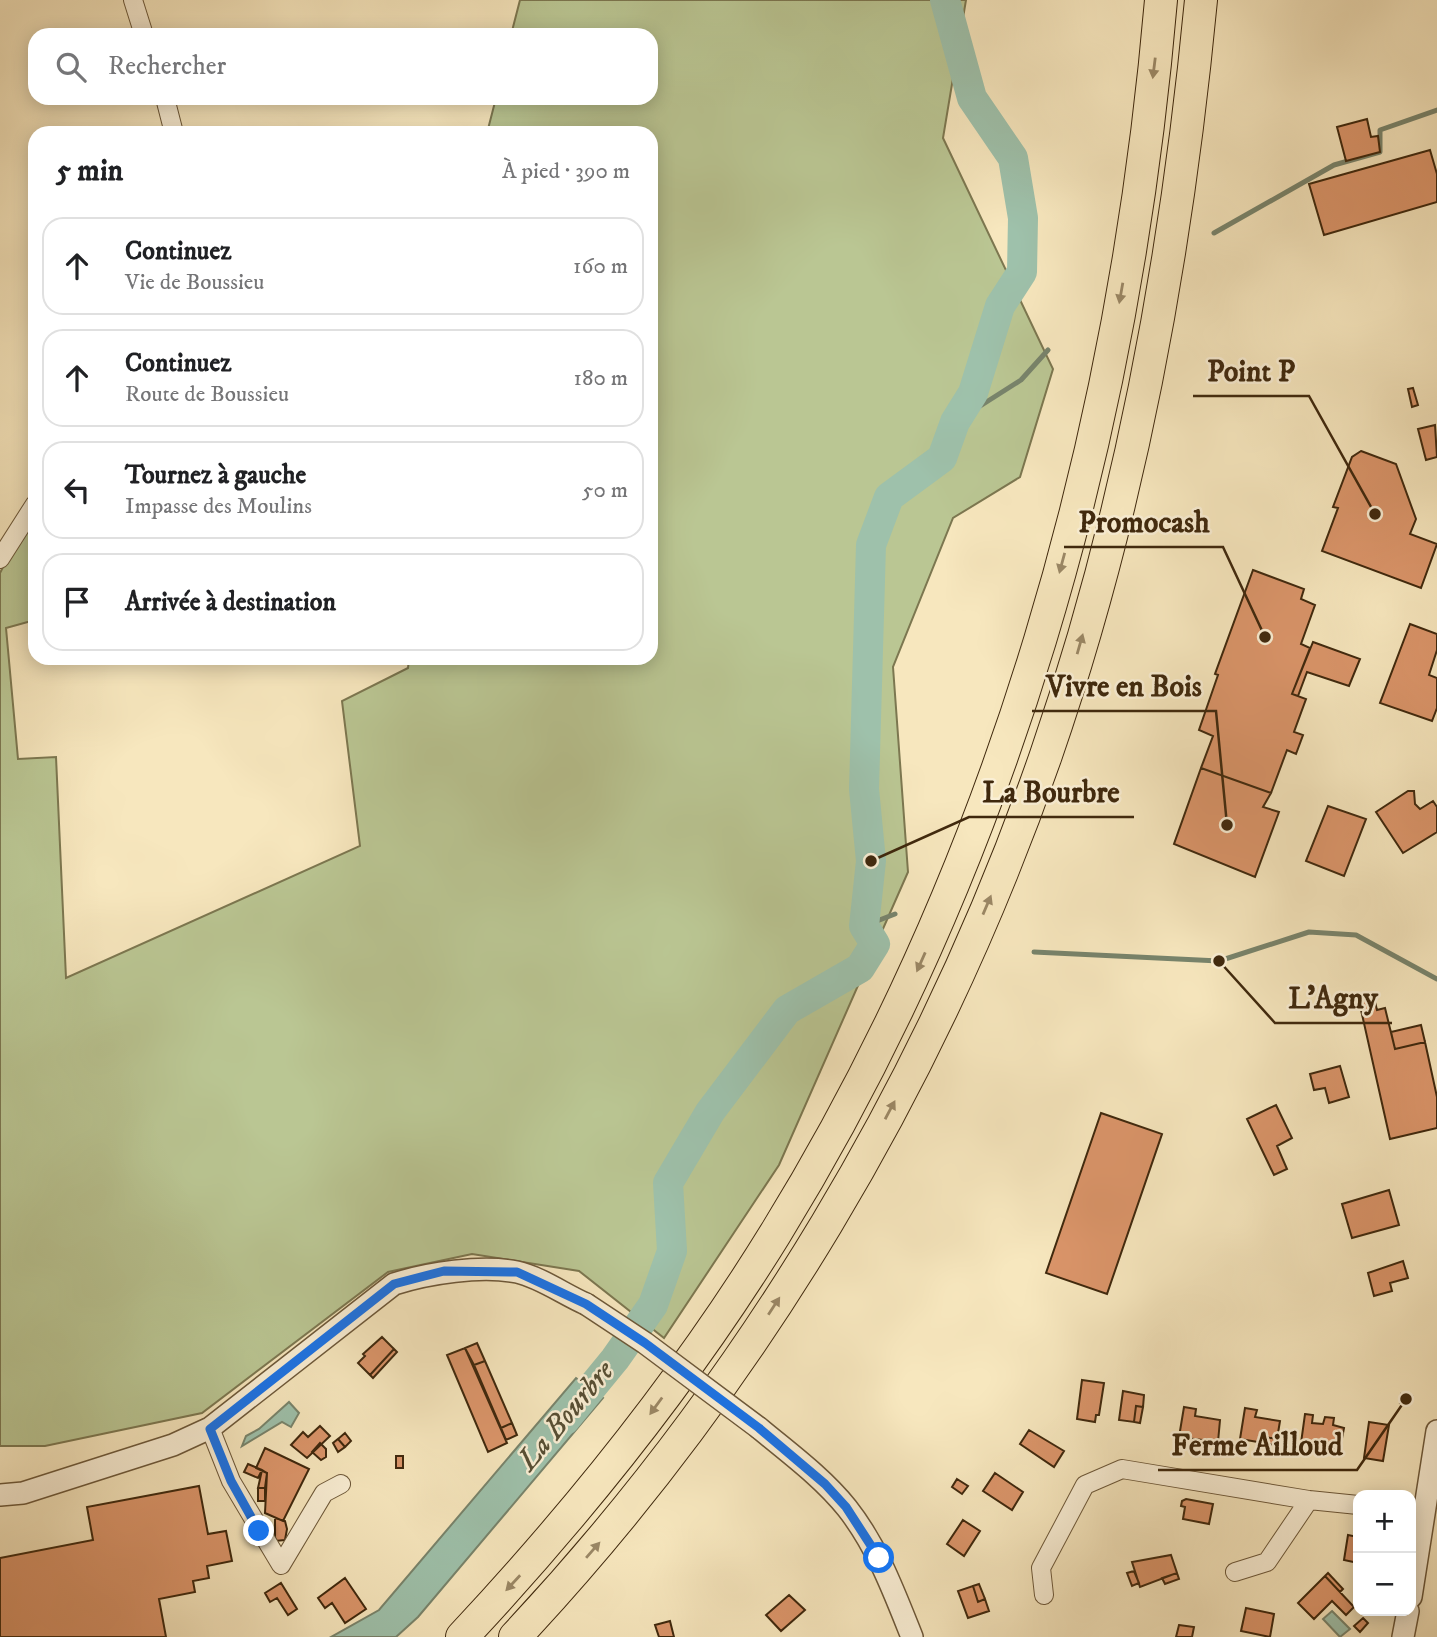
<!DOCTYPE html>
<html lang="fr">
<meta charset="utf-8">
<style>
body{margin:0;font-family:"IM FELL DW Pica",serif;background:#f6f6f6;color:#202124}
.controls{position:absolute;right:21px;bottom:21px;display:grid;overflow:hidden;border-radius:14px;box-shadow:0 4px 18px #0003}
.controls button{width:63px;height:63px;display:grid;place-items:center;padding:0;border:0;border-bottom:2px solid #e0e0e0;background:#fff;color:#202124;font:35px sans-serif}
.stop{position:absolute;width:21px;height:21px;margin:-16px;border:5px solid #1a73e8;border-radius:50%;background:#fff}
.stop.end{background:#1a73e8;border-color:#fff;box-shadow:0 2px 7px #0008}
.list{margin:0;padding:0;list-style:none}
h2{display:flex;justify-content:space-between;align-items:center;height:91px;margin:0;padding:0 28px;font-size:30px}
h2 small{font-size:23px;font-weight:400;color:#757577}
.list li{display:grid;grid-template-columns:46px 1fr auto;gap:21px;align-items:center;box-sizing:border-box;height:98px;margin:0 14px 14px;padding:0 14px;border:2px solid #e0e0e0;border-radius:21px}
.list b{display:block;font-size:26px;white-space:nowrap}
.list p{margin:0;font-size:23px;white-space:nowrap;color:#757577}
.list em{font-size:23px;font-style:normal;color:#757577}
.icon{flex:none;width:38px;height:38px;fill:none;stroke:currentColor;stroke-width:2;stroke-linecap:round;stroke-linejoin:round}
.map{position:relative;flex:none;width:1437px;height:1637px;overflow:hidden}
.search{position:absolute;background:#fff;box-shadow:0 4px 18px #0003;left:28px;top:28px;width:630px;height:77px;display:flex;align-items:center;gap:18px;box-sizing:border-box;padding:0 24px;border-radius:21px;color:#757577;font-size:26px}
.panel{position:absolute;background:#fff;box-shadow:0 4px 18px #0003;left:28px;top:126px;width:630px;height:539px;border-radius:21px}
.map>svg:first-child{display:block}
</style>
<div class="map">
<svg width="1437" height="1637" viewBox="0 0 1437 1637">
<rect width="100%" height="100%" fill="#f7e7be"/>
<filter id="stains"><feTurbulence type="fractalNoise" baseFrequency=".00286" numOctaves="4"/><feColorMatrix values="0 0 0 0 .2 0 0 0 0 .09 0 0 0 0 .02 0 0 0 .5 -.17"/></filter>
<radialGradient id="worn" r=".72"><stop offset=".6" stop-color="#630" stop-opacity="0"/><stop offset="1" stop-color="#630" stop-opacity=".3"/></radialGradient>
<path fill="#bac693" stroke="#7c7750" stroke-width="2" d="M520,0H966L943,138L1053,369L1020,477L953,518L893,667L908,872L779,1165L664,1338L579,1271L472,1254L388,1272L202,1413L45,1446H0V573L13,547L35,522V620L6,628L18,759L56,757L66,978L360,846L342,701L408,668L409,658H651V133H487L496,98H651V35H511Z"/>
<path fill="#9ec1ab" stroke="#78846c" stroke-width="2" d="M576,1378L603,1398L418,1617L396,1637H331L379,1610Z
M289,1402L299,1413L291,1427L282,1422L242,1446L246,1436L259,1429Z
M1332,1611L1350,1629L1340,1637L1323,1619Z"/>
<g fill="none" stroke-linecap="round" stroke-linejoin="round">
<path stroke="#78846c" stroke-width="5" d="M1214,233L1334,165L1380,152V130L1437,110
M955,422L1021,380L1048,350
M864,926L895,914
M1034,952L1219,961L1309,932L1356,935L1437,979"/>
<path stroke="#9ec1ab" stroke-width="30" d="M565,1420L615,1359L653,1305L672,1251L668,1183L710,1112L787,1010L860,968L875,944L864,926L871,861L864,789L871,545L889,497L942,458L955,422L973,393L1000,306L1022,272L1023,218L1013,158L972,98L945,0"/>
</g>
<path fill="#db956a" stroke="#3f280d" stroke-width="2" d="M1367,119L1371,137L1378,136L1380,152L1346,161L1337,127Z
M1430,150L1437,174V202L1324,235L1309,184Z
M1413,388L1418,405L1412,407L1408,389Z
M1435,425L1437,457L1426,460L1418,429Z
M1361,451L1396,464L1416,519L1410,534L1437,544L1421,588L1322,551L1338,508L1333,507L1352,457Z
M1253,570L1304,589L1301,599L1315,605L1301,644L1310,648L1292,694L1306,699L1294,732L1303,735L1296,754L1287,750L1271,793L1201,768L1213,736L1199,730L1218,675L1215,674Z
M1410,624L1437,634V650L1429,675L1437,678V708L1432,721L1380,703Z
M1313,642L1360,659L1349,686L1307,672L1298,696L1292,694Z
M1201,768L1271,793L1263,807L1279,812L1255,877L1174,844Z
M1408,791H1414L1415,804L1420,809L1433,801L1437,807V832L1403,853L1376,812Z
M1328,806L1366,819L1344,876L1306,861Z
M1374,998L1377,1010L1385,1008L1395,1049L1425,1042L1437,1097V1128L1390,1139L1359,1001Z
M1421,1025L1425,1042L1395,1049L1391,1032Z
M1340,1066L1349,1097L1329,1103L1325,1088L1314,1090L1310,1074Z
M1276,1105L1292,1138L1277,1146L1287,1169L1274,1175L1247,1119Z
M1101,1113L1162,1134L1107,1294L1046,1273Z
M1389,1190L1399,1225L1352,1238L1342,1204Z
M1403,1261L1408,1278L1390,1283L1392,1291L1374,1296L1368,1273Z
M382,1337L394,1349L370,1375L358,1363L365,1356L363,1354Z
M477,1343L485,1361L474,1365L465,1348Z
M465,1348L507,1443L488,1452L447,1355Z
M394,1349L397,1352L373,1378L370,1375Z
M485,1361L512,1423L501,1428L474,1365Z
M1082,1380L1104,1383L1099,1415H1096L1095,1422L1077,1419Z
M1123,1391L1144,1395L1143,1407L1136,1406L1134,1422L1119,1420Z
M1401,1394L1412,1396L1410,1404L1400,1403Z
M1136,1406L1143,1407L1140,1423L1134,1422Z
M1184,1407L1196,1409L1195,1416L1220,1420L1218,1442L1179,1437Z
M1245,1408L1257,1410L1255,1417L1280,1421L1277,1439L1265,1437L1264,1443L1240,1439Z
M1305,1414L1313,1415L1312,1423L1323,1424L1325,1417L1334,1418L1333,1425L1344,1428L1341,1444L1325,1442L1324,1447L1301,1443Z
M1369,1422L1389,1425L1383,1461L1364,1458Z
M512,1423L517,1435L506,1440L501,1428Z
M320,1426L330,1436L307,1458L291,1445L303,1432L308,1437Z
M1029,1430L1064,1451L1054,1467L1020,1444Z
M345,1433L351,1441L345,1447L338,1439Z
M1265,1437L1277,1439L1276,1445L1264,1443Z
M338,1439L345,1447L338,1452L333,1443Z
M1325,1442L1341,1444L1340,1449L1324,1447Z
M320,1443L326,1449V1457L321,1460L312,1452Z
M265,1448L309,1469L283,1521L265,1513L267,1473L256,1468Z
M396,1456H403V1468H396Z
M248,1464L262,1470L258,1478L244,1472Z
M262,1470L267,1473L265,1488H258Z
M995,1473L1023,1492L1012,1510L983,1491Z
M957,1479L968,1486L962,1494L952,1487Z
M199,1486L208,1534L226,1531L232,1561L207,1566L209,1578L193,1581L195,1592L159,1599L166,1637H0V1558L93,1540L87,1507Z
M258,1488H265V1501H258Z
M1186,1499L1213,1504L1209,1524L1183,1519L1185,1507L1181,1506L1182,1501Z
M275,1518L285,1521L287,1529L285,1540L275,1541Z
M963,1520L980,1531L964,1556L947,1544Z
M1348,1535L1358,1537V1563L1344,1560Z
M1171,1555L1177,1573L1140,1587L1132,1562Z
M1134,1571L1139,1583L1132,1586L1127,1573Z
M1177,1573L1179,1579L1165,1584L1162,1578Z
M1328,1573L1343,1589L1340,1592L1325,1576Z
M1325,1576L1354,1607L1346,1615L1332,1601L1314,1619L1298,1603Z
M345,1578L366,1609L345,1623L332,1603L325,1608L318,1598Z
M281,1583L297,1609L288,1615L277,1598L270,1602L265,1593Z
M979,1584L985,1599L978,1602L973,1586Z
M973,1586L978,1602L985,1599L989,1611L968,1618L958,1591Z
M789,1595L805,1610L781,1631L766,1615Z
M1246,1608L1274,1614L1270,1637L1241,1631Z
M1363,1618L1368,1623L1360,1632L1354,1626Z
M670,1621L674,1637H659L655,1625Z
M1179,1625L1194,1627L1192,1637H1176Z"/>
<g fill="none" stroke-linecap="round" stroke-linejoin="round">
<g stroke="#6d5839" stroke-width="20">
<path id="minor" d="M133,0L144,35
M165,98L174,133
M0,559L35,504
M210,1428L231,1481L281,1565L324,1493L341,1484
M1235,1572L1267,1562L1309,1500
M1044,1595L1041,1568L1085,1485L1122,1469L1309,1500L1358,1505"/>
</g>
<g stroke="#6d5839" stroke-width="24">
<path id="tertiary" d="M759,1428C789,1453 822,1477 847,1508C877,1546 894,1592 912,1637
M0,1495L23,1493L173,1445L210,1428L394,1284C428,1273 481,1265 517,1272C540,1277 565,1295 586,1304
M1411,1597L1437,1431
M1403,1637L1408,1611"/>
</g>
<g stroke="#3f280d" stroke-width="34">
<path id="motorway" d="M462,1637C578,1513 685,1380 775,1234C1004,863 1124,433 1161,0
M515,1637C751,1385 933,1081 1046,755C1129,515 1177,253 1201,0"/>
</g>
<use href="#minor" stroke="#faefd5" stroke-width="18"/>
<use href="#tertiary" stroke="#faefd5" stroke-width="21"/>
<use href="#motorway" stroke="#f7e7be" stroke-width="32"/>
<g stroke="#6d5839" stroke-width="24" stroke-linecap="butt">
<path id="tertiary-bridge" d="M586,1304L645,1343L759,1428"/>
</g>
<use href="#tertiary-bridge" stroke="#faefd5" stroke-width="21"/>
</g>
<defs><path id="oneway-solid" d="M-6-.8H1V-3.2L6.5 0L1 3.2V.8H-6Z" transform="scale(1.75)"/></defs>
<g fill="#9b8866">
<use href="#oneway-solid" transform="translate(1154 68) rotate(97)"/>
<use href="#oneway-solid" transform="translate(1121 293) rotate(100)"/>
<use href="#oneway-solid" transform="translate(1062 563) rotate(105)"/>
<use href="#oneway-solid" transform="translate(1080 644) rotate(-74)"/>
<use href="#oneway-solid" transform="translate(987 905) rotate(-67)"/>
<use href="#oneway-solid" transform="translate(921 962) rotate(114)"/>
<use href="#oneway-solid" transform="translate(890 1110) rotate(-62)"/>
<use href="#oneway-solid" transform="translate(774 1306) rotate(-57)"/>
<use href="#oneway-solid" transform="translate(656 1406) rotate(126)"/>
<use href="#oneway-solid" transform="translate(593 1550) rotate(-49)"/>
<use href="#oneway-solid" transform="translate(513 1583) rotate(133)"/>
</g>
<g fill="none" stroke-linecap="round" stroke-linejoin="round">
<path stroke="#1a73e8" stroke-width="9" d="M259,1531L231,1481L210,1429L394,1284L444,1271L517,1272L586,1304L645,1343L759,1428L825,1484L846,1507L879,1558"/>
</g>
<g text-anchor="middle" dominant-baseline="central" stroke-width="5" stroke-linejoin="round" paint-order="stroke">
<g font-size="30" font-style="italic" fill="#574e34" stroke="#faefd5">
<text transform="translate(566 1416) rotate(-50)">La Bourbre</text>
</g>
</g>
<path fill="none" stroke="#3f280d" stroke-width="2.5" d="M1375 514L1309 396H1193M1265 637L1223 547H1064M1227 825L1216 711H1032M871 861L969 817H1134M1219 961L1275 1023H1392M1406 1399L1357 1470H1158"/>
<g fill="#3f280d" stroke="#faefd5" stroke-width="2.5">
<circle cx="1375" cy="514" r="7"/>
<circle cx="1265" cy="637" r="7"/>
<circle cx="1227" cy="825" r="7"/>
<circle cx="871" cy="861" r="7"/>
<circle cx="1219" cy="961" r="7"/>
<circle cx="1406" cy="1399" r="7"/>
</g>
<g font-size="30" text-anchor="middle" font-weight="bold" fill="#3f280d" stroke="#faefd5" stroke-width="5" stroke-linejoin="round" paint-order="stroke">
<text x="1251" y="381">Point P</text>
<text x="1144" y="532">Promocash</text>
<text x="1124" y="696">Vivre en Bois</text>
<text x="1051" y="802">La Bourbre</text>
<text x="1333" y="1008">L'Agny</text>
<text x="1257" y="1455">Ferme Ailloud</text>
</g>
<rect width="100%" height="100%" filter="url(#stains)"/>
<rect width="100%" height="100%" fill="url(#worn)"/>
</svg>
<div class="controls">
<button>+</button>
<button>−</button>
</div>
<div class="stop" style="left:879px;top:1558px"></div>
<div class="stop end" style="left:259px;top:1531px"></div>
<div class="search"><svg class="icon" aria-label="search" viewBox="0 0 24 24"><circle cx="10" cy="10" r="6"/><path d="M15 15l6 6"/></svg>Rechercher</div>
<section class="panel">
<h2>5 min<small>À pied · 390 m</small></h2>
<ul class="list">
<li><svg class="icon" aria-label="ahead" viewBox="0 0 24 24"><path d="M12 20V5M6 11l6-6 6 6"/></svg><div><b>Continuez</b><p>Vie de Boussieu</p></div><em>160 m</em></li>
<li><svg class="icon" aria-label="ahead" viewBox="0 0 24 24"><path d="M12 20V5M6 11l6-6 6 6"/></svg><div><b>Continuez</b><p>Route de Boussieu</p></div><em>180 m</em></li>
<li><svg class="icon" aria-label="left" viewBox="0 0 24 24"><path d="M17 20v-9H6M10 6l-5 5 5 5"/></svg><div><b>Tournez à gauche</b><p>Impasse des Moulins</p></div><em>50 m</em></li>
<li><svg class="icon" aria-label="arrive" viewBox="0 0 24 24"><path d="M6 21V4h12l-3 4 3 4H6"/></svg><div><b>Arrivée à destination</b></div></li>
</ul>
</section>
</div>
